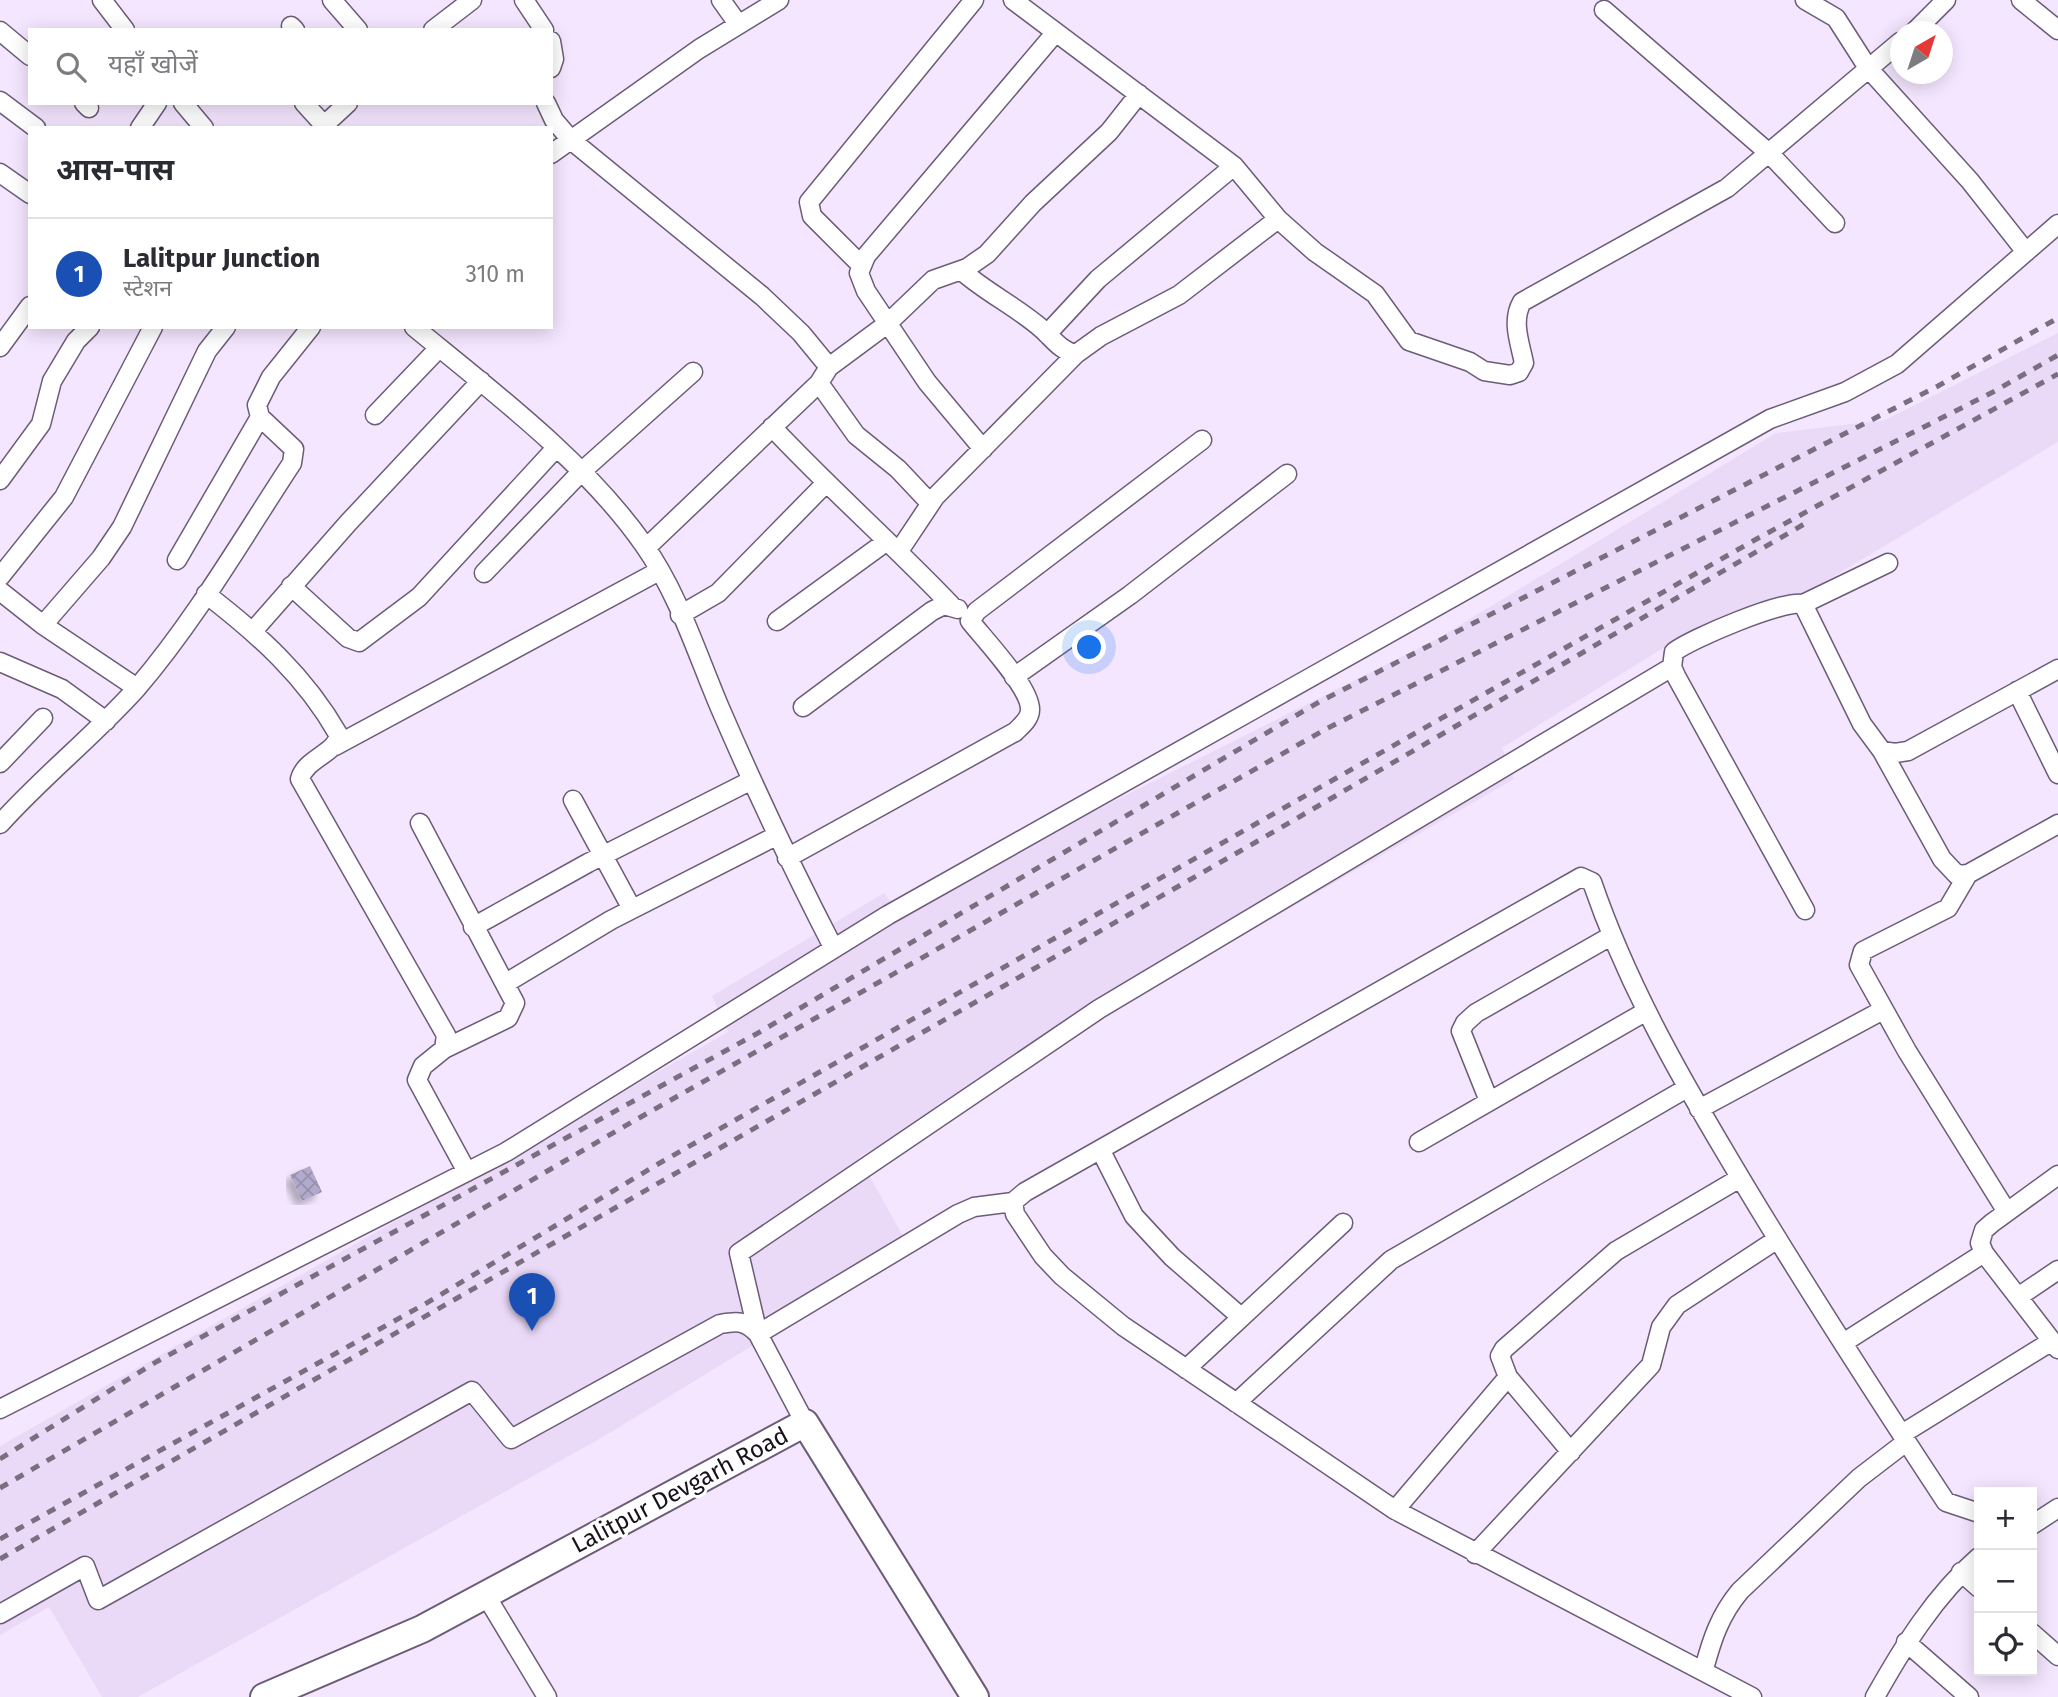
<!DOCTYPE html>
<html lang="hi">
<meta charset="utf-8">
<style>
body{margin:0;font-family:"Fira Sans","Noto Sans Devanagari",sans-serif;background:#f7f7f7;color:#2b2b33}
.controls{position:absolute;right:21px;bottom:21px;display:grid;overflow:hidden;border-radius:0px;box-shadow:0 4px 18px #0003}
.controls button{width:63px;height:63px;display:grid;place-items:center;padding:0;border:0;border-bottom:2px solid #e1e1e2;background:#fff;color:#2b2b33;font:35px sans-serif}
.compass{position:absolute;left:1890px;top:21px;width:63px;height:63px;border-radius:50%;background:#fff;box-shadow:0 4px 18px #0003;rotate:39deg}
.you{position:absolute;left:1090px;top:648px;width:24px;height:24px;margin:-18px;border:5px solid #fff;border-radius:50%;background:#1a73e8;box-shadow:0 0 0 10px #1a73e833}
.badge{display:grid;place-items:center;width:46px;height:46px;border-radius:50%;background:#d93025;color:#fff;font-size:23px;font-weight:700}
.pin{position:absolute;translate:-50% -58px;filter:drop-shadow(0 2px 4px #0008)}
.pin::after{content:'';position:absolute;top:37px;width:24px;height:21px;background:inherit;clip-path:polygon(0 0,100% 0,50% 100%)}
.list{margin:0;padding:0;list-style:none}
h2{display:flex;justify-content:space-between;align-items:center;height:91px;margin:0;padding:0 28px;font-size:30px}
h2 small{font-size:23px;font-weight:400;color:#7c7c81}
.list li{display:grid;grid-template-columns:46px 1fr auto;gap:21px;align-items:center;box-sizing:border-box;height:112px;padding:0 28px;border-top:2px solid #e1e1e2}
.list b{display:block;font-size:26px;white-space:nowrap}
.list p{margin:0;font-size:23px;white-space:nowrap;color:#7c7c81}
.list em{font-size:23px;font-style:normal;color:#7c7c81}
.icon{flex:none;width:38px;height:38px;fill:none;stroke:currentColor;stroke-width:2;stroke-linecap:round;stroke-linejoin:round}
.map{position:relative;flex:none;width:2058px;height:1697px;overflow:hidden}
.search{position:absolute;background:#fff;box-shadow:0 4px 18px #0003;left:28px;top:28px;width:525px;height:77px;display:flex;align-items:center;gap:18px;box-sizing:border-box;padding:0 24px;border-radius:0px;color:#7c7c81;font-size:26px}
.panel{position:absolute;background:#fff;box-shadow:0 4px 18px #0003;left:28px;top:126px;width:525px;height:203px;border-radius:0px}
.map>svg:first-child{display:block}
</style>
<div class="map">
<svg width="2058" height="1697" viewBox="0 0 2058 1697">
<defs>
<pattern id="building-cross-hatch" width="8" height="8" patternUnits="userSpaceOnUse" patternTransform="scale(1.75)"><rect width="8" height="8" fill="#b1aaca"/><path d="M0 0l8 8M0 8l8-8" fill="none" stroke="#9891ad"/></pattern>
<filter id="shadow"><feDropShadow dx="-6" dy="6" stdDeviation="3.5" flood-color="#0004"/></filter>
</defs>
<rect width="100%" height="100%" fill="#f4e6ff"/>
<path fill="#ebd9f8" d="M2058,333V442L1811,590L1660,650L1502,748L1514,779L859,1157L910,1249L603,1437L138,1697H102L49,1607L0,1635V1446L728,1032L712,996L884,893L897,910L1437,639L1776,433L1885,420Z"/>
<path fill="url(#building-cross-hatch)" filter="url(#shadow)" d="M310,1166L322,1192L302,1201L290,1175Z"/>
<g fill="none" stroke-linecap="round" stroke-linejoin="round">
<g stroke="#6c5c77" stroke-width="21">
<path id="minor" d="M102,0L125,30
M332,0L358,30
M524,0L544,30
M721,0L738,24
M1013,0L1234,166L1278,219L1315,252L1375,294L1409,341L1470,362L1484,371L1510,375L1519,372L1524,363C1520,343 1511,321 1522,302L1727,188L1900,42
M1805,0L1836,18L1868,68L1970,181L2026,252
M2021,0L2058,30
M1604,10L1770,154L1835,223
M291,26L295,30
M433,30L472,0
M0,31L30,56
M1914,32L1946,0
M551,41L554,59L551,68
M0,101L36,128
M84,103L89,108
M183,103L204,128
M304,103L324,125
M546,103L554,120L571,140L762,296L801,333L829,367L819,383L646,548
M140,128L157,103
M321,128L348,103
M551,154L699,49L779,0
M0,173L30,194
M861,265L812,216L809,202L974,0
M962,271C987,293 1017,307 1042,329C1052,338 1062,352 1076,354L1101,336L1179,295L1278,219
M414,327C492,391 586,462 644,545C678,593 697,654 720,708C755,789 792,868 833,947
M1047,334L1098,279L1234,166
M0,347L30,306
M829,367L887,324L933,280L967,268L987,254L1033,203L1109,132L1139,94
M819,383L856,435L898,469L930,503
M375,415L439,348
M772,427C830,489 893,544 951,605
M983,449L927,382L866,291L859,273L866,256L1056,32
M0,480L41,424L52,381L76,341L90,327
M899,551L935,497L1076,354
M177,560L260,417
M484,573L581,472L693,372
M0,577L64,497L153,327
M291,586L348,638L359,642L419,597L555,449
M0,591L43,625L137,688
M206,594C258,634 305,676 338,734C339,753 306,757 300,779L446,1035L444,1049L423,1066L417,1080L467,1172
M1803,604L1888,563
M680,615L718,593L825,484
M777,621L887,541
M43,625L101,558L122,527L207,351L226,327
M253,631L348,523L481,381
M0,662L62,689L106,721
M1014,677L1130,595L1287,474
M2017,691L2058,774
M803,707L932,611L944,605L958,609
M335,746L659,571
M1882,751L1942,859L1957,875L1968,874L2058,824
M0,763L43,718
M573,800L632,909
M420,823L515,1003L508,1018L444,1049
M0,824C43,776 94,736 137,688C196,619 242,539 292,463L294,449L260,417L257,405L271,377L311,327
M787,858L1015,732C1021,726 1030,719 1030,710C1031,688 984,639 970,621L977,611L1202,440
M1968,874L1948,908L1863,951L1859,965L1907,1051L2007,1212
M1805,910L1676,676L1672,667L1674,652C1690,639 1785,599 1803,604L1862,724L1882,751L1895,753L1908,751L2058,669
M473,927L588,863L752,780
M506,983L611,920L776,836
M1489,1101L1461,1031L1465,1023L1476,1013L1611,936
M1699,1109L1883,1010
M1419,1142L1645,1012
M1101,1151L1134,1216L1172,1257L1241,1317
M2058,1175L1992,1223L1984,1230L1980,1243L1984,1253L2058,1349
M1013,1202L974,1207L958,1214L758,1334L739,1253L1099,1009L1672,667
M2018,1297L2058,1270
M1843,1343L1984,1253
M1186,1369L1343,1223
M1236,1403L1391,1260L1687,1088
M0,1409L506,1152L888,915L1770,419L1845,392L1897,364L2058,224
M1902,1434L2052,1341
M1571,1452L1508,1377L1500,1356L1504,1349L1616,1251L1740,1178
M1395,1510L1508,1377
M2032,1525L2058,1508
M1475,1554L1651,1365L1661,1327L1677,1305L1776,1240
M1961,1572L1979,1588
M485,1594L547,1697
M0,1614L85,1566L98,1600L472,1391L511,1439L720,1324C737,1321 745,1320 758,1334L805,1423
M2032,1633L2058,1656
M1906,1642L1969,1697
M1704,1669C1712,1639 1720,1615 1740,1591L1859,1478L1906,1442
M1752,1697L1395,1510L1123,1326L1062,1276L1043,1256L1015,1214L1013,1202L1025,1192L1581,877L1592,882C1626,981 1675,1068 1728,1157C1797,1274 1871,1388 1946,1502L1979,1513
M1875,1697C1903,1647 1935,1595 1979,1557"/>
</g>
<g stroke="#6c5c77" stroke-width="30">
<path id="secondary" d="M264,1697L422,1629L805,1423L975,1697"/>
</g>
<use href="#minor" stroke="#fff" stroke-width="18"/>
<use href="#secondary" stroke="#fff" stroke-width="26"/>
<path stroke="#796f80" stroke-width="5" stroke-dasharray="9 9" stroke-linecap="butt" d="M0,1459L156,1362L758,1033L1319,702L1938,386L2058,318
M0,1488L632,1122L1326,729L1993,392L2058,355
M0,1539L425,1304L658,1164L1753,541L2058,374
M0,1559L1256,842L1806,523"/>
</g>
<g text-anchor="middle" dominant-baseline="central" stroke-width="6" stroke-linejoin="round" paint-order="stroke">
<g font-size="24" fill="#18121c" stroke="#fff">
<text transform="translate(680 1490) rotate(-28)">Lalitpur Devgarh Road</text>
</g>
</g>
</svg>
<div class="controls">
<button>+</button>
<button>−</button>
<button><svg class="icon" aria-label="locate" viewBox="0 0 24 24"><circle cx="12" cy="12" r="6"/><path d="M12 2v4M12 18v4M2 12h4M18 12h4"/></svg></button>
</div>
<svg class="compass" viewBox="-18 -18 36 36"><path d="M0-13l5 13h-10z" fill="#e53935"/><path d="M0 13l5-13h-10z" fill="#7c7c81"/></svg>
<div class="you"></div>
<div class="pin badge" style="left:532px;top:1331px;background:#1a4fb4">1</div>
<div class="search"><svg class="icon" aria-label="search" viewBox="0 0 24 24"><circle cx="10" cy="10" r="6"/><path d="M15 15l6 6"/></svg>यहाँ खोजें</div>
<section class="panel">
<h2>आस-पास<small></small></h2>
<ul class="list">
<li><span class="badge" style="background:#1a4fb4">1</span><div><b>Lalitpur Junction</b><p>स्टेशन</p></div><em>310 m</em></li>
</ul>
</section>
</div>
